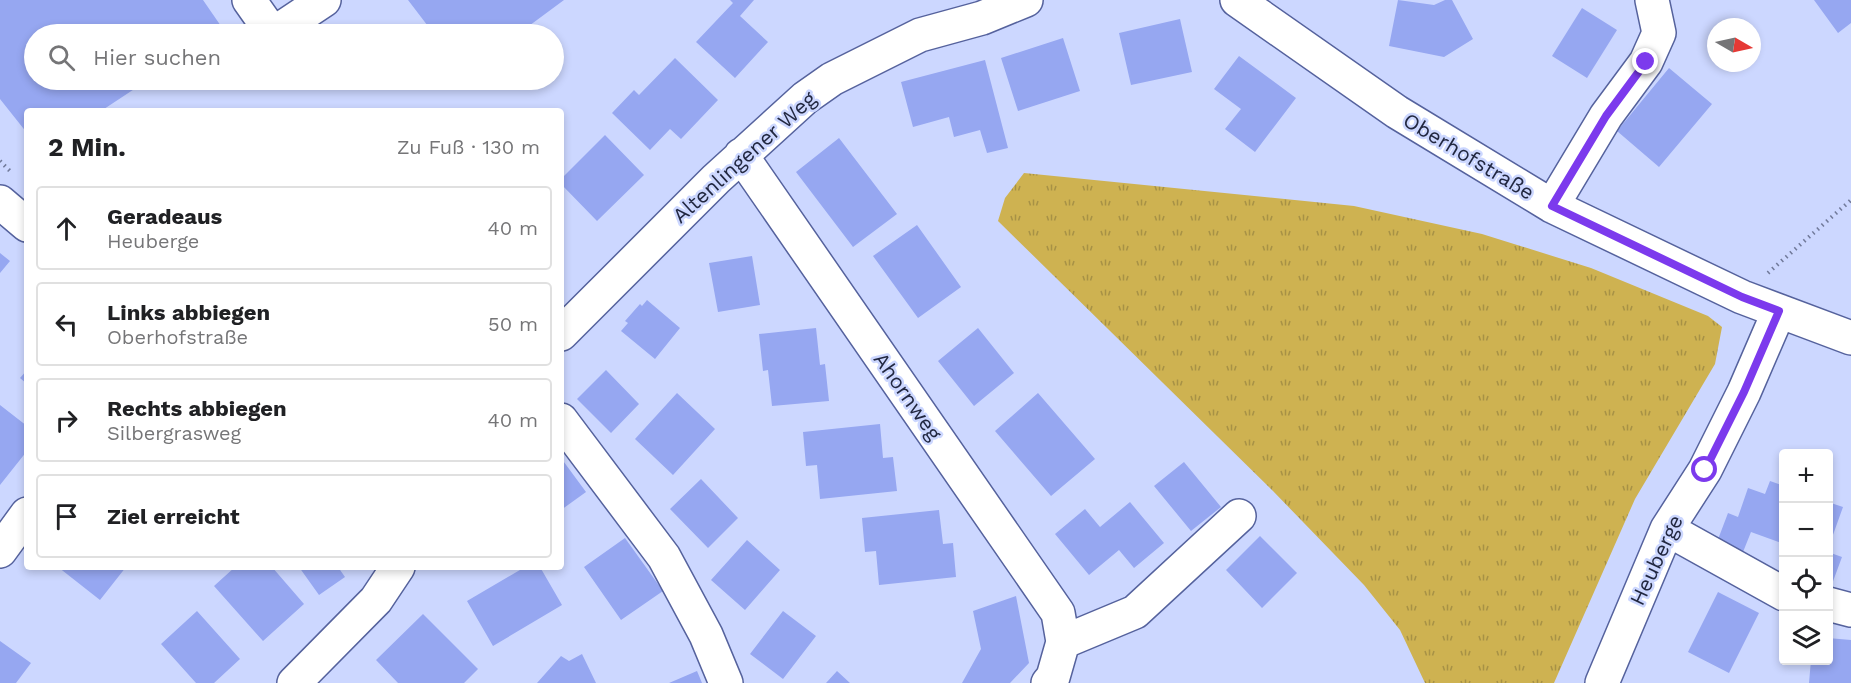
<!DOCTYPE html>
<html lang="de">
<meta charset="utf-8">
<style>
body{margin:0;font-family:"Work Sans",sans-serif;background:#f6f6f6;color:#202124}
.controls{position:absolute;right:18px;bottom:18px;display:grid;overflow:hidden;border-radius:6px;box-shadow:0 3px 9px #0003}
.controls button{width:54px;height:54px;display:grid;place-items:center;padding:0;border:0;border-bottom:2px solid #e0e0e0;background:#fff;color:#202124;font:30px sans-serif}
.compass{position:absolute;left:1707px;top:18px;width:54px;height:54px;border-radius:50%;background:#fff;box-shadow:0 3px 9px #0003;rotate:99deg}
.stop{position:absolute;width:18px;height:18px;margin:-14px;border:4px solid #7c3aed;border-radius:50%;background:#fff}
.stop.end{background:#7c3aed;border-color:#fff;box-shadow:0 2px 6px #0008}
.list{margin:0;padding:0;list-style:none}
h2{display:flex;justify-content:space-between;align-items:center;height:78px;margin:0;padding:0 24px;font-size:26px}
h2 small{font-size:20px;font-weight:400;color:#757577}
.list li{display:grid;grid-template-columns:39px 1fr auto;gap:18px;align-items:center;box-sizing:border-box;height:84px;margin:0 12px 12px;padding:0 12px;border:2px solid #e0e0e0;border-radius:6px}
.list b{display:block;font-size:22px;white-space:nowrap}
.list p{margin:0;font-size:20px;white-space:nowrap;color:#757577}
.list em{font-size:20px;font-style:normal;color:#757577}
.icon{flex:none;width:33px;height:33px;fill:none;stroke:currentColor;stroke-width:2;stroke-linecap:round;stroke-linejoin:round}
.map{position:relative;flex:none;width:1851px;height:683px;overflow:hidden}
.search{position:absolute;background:#fff;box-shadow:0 3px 9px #0003;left:24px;top:24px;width:540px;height:66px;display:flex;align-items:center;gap:15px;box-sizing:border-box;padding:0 21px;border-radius:33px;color:#757577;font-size:22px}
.panel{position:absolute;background:#fff;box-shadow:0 3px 9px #0003;left:24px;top:108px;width:540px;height:462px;border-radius:6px}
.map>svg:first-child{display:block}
</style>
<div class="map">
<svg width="1851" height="683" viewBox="0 0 1851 683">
<defs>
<pattern id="grass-tufts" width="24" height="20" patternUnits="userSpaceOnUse" patternTransform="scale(1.5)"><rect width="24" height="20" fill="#ceb251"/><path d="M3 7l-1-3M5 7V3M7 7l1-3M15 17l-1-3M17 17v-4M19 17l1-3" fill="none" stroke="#a79145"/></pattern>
</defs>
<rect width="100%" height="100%" fill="#ccd7ff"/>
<path fill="url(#grass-tufts)" d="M1024,173L1354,206L1482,234L1591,268L1708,316L1722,327L1715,364L1635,499L1554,683H1425L1400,630L1364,585L1273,491L998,221L1005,198Z"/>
<path fill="#96a7f1" d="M0,0H203L223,29L215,34H34V80H148L101,111H27V133L0,99Z
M408,0H564L518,34H434Z
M730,0H754L740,16L768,42L735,78L696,42L733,3Z
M1398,0L1434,5L1445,0H1452L1473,39L1444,57L1389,46Z
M1814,0H1851V23L1838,33Z
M1582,8L1617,30L1587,78L1552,56Z
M1180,19L1192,72L1131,85L1119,33Z
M1063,38L1080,91L1018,111L1001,58Z
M1239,56L1296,98L1255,152L1225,129L1241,109L1214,89Z
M675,58L718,100L681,139L670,129L650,150L612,113L634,90L639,95Z
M985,60L1008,148L987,153L980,130L954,137L949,117L913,127L901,82Z
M1669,68L1712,104L1659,167L1617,131Z
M605,135L644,175L597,221L561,184V179Z
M839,138L897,214L853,247L796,172Z
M917,225L961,287L918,318L873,256Z
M0,253L10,261L0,273Z
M752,256L760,305L718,312L709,263Z
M647,300L680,328L655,359L621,331L628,323L625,321L640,304L642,306Z
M816,328L820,365L825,364L829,401L772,406L768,370L763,371L759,334Z
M978,328L1014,373L974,406L938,361Z
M27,370V384L20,378Z
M606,370L639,404L611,433L577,399Z
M677,393L715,429L673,475L635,439Z
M1038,393L1095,459L1051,496L995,431Z
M0,405L27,426V451L0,485Z
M880,424L883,458L893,457L897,491L820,499L817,465L806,466L803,432Z
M561,458L586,492L561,510Z
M1184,462L1221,507L1191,531L1154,486Z
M701,479L738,518L708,548L670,509Z
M1770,481L1784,486V544L1751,532L1743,552L1717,542L1728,513L1738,517L1748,488L1765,494Z
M1130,502L1164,543L1134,568L1119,550L1089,575L1055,534L1085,509L1100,527Z
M1828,502L1843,507L1829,546H1828Z
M939,510L943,544L953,543L956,577L879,585L876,551L865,552L862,518Z
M1260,536L1297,573L1262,608L1226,570Z
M625,538L663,591L621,620L584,567Z
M747,540L780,570L745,610L711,580Z
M1828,552L1842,557L1832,584L1828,583Z
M58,567H126L100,600Z
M235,567H272L304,604L263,641L214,586Z
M299,567H338L345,577L319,595Z
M525,567H540L562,605L493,646L467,601Z
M1718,592L1759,613L1729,673L1688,652Z
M1016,596L1029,663L1010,683H962L981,649L973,611Z
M197,611L240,659L214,683H196L161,644Z
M783,611L816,636L783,679L750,654Z
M423,614L478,669L464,683H398L376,660Z
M1828,638L1851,640V683H1809L1811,660H1828Z
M0,641L31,663L16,683H0Z
M582,654L596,683H537L561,656L569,661Z
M697,671L702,683H669Z
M837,671L850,683H826Z"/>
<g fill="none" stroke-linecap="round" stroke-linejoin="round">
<g stroke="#55629d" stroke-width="36">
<path id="minor" d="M249,0L273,34L324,0
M1237,0L1397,112L1552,206L1742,297L1851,338
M741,155L1058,613L1063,642
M0,202L27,225
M1552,206L1606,116L1646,62L1659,33L1652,0
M561,334L716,179L805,98L832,79L920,35L982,18L1026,0
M561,420L664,557L706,635L726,683
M1667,529L1784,594
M0,551L27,514
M1828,604L1851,610
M294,683L376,600L398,567
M1048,683L1053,677L1063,642L1135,612L1239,516
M1602,683L1667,529L1705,470L1744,392L1779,311"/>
</g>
<path stroke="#717a9a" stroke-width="4" stroke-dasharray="1.5 4.5" stroke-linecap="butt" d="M0,161L10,171
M1768,273L1851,200"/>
<use href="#minor" stroke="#fff" stroke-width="33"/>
</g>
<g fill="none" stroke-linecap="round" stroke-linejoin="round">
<path stroke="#7c3aed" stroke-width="8" d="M1646,62L1606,116L1552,206L1742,297L1779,311L1744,392L1705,470"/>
</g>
<g text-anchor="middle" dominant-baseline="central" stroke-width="5" stroke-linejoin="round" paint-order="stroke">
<g font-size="21" fill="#222841" stroke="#ccd7ff">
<text transform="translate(1469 156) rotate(31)">Oberhofstraße</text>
<text transform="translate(744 157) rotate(-42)">Altenlingener Weg</text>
<text transform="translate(908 396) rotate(55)">Ahornweg</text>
<text transform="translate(1656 560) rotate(-65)">Heuberge</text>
</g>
</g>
</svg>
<div class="controls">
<button>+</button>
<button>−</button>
<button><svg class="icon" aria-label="locate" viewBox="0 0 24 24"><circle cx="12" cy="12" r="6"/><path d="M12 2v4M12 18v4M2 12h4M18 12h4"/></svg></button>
<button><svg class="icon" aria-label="layers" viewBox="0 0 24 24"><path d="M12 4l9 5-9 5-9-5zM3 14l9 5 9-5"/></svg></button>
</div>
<svg class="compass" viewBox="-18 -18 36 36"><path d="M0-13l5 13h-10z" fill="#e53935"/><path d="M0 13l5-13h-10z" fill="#757577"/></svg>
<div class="stop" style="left:1705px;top:470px"></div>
<div class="stop end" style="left:1646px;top:62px"></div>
<div class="search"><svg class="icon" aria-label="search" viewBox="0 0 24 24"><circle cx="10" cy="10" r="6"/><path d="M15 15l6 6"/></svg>Hier suchen</div>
<section class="panel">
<h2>2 Min.<small>Zu Fuß · 130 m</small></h2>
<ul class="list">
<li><svg class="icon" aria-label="ahead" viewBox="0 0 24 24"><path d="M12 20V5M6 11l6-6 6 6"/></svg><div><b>Geradeaus</b><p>Heuberge</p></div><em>40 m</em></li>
<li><svg class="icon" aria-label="left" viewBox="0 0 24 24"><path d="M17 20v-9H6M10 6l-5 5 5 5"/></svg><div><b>Links abbiegen</b><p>Oberhofstraße</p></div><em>50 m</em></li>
<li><svg class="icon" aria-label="right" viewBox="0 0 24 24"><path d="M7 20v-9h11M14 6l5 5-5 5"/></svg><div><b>Rechts abbiegen</b><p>Silbergrasweg</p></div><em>40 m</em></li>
<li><svg class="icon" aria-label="arrive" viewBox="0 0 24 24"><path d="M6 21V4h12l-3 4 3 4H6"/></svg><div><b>Ziel erreicht</b></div></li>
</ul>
</section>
</div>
